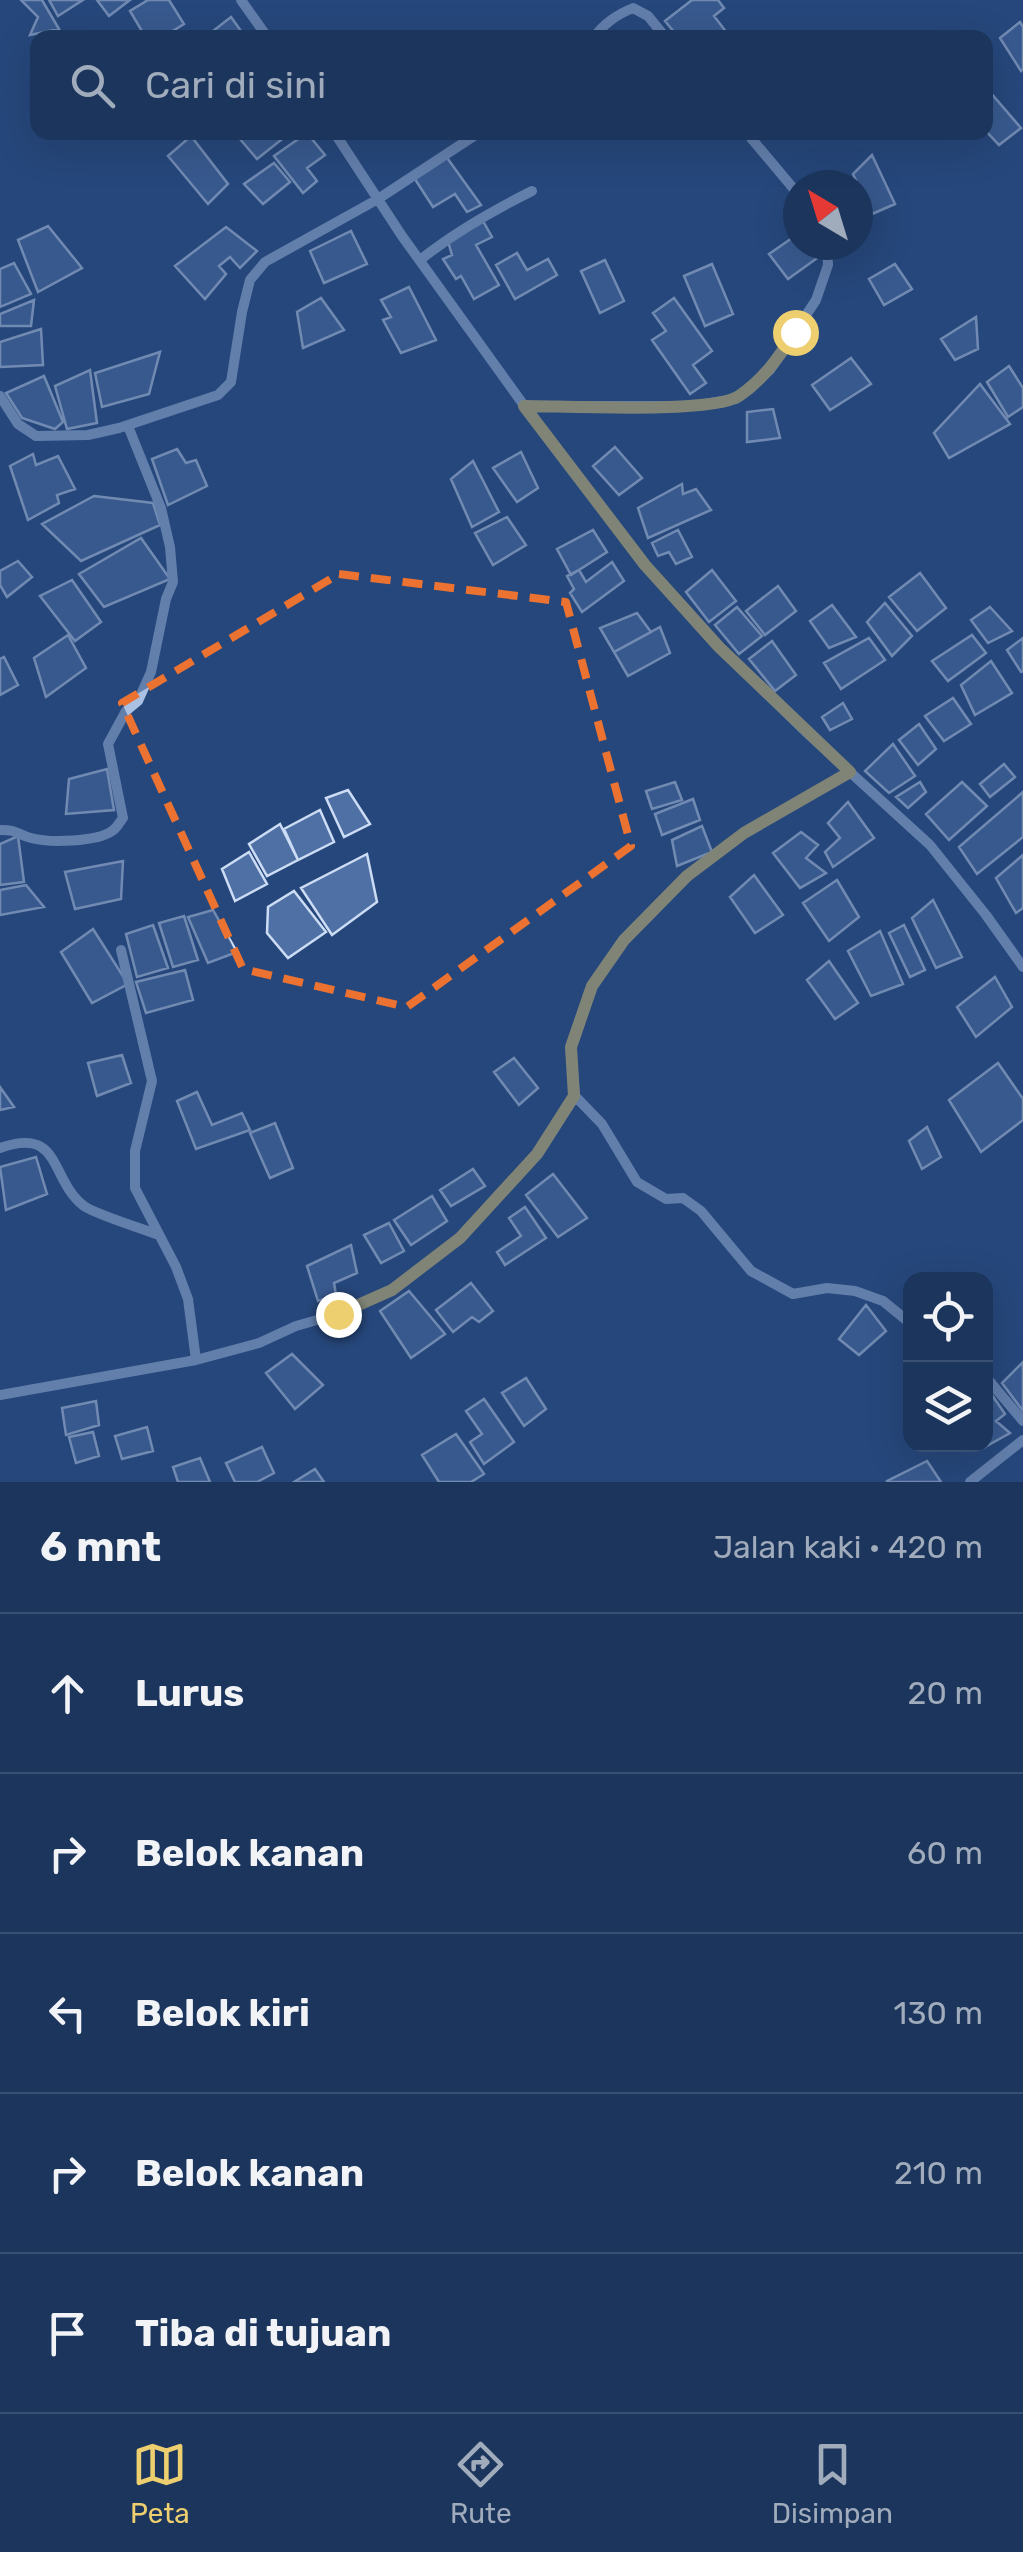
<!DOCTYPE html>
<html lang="id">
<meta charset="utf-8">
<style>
body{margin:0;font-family:Rubik,sans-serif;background:#253d62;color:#f1f3f6}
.controls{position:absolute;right:30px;bottom:30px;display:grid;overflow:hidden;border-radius:20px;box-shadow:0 10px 40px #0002}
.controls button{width:90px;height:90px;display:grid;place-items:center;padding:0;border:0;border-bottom:2px solid #3a5072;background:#1c355c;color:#f1f3f6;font:50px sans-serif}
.compass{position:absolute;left:783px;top:170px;width:90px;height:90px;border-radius:50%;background:#1c355c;box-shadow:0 10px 40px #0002;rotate:322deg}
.stop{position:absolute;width:30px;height:30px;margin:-22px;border:8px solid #edcf6f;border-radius:50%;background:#fff}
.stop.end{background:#edcf6f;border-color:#fff;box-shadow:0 2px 10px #0008}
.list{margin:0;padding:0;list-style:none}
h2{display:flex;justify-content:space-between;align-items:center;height:130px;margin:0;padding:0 40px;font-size:42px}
h2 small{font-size:32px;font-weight:400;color:#a0abbb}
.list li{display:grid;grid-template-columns:65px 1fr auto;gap:30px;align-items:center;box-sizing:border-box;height:160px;padding:0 40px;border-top:2px solid #3a5072}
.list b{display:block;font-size:38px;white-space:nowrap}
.list em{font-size:32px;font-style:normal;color:#a0abbb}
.icon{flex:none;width:55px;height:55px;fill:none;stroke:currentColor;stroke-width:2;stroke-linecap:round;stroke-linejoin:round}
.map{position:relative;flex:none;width:1023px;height:1482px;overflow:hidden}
.search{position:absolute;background:#1c355c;box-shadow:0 10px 40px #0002;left:30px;right:30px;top:30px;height:110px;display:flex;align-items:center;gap:25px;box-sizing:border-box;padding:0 35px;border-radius:20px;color:#a0abbb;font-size:38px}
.sheet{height:930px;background:#1c355c}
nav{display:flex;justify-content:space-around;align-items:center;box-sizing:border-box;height:140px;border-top:2px solid #3a5072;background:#1c355c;font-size:28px;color:#a0abbb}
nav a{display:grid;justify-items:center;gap:5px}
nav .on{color:#edcf6f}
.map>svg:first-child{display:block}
</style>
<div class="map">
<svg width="1023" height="1482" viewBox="0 0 1023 1482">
<rect width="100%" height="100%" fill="#26477b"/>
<path fill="#4e70a4" stroke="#ccdcf4" stroke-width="2.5" d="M21,0H42L59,29L30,35L38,17Z
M49,0H83L58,16Z
M97,0H130L109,16Z
M148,0H169L184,24L161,38H146L130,11Z
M692,0H718L724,8L714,16L727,33L720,38H679L665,21Z
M231,17L246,38H204Z
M1020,22L1023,27V69L1021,71L1000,38Z
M990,92L1021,128L999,145L986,131V95Z
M234,132H291L257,159Z
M307,133L325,155L307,168L317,181L303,193L274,156Z
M191,136L228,184L208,204L168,156Z
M445,155L481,205L467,212L455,194L433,207L413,176Z
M872,155L895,204L872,214L853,174Z
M274,163L290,182L263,204L244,184Z
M846,176L851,185H819L814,178Z
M798,217V245H823L827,251L788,279L769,254L795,236L787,225Z
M483,221L492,237L476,245L499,285L474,299L461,276L456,279L443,259L452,255L447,238Z
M48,226L82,268L38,292L18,240Z
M226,227L257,251L240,268L230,257L219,266L226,274L205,299L175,266Z
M351,231L367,264L324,283L310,251Z
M517,253L527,270L548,259L557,275L515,299L496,265Z
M605,260L624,301L600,313L581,271Z
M14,263L31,294L0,307V269Z
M712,264L733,314L705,326L684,276Z
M895,264L912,289L884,305L869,279Z
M409,287L436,340L401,353L383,320L391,317L381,300Z
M321,298L344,330L303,348L297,312Z
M674,298L712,351L693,365L706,383L690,394L652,340L666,331L653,313Z
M34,300L31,326H0V314Z
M976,317L978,349L955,360L941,339Z
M41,329L43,365L0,367V342Z
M160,352L149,394L102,407L95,373Z
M851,358L871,384L830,410L812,385Z
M1009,366L1023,388V407L1008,417L987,382Z
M90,370L97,423L67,429L55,386Z
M44,376L63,422L55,429L22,418L6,393Z
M980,384L1010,424L949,458L934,433Z
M773,409L780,438L747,442V412Z
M615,447L642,478L619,495L593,466Z
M177,449L186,463L196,460L207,486L168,505L152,459Z
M521,452L538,488L517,502L493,468Z
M33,454L36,465L58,456L75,489L57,495L59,503L28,520L10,466Z
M473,461L499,512L472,527L451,479Z
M682,484L683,494L696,489L711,510L648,538L638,508Z
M94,496L153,503L160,525L81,561L42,524Z
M507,517L526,545L493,565L475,533Z
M593,530L607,552L571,575L557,549Z
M678,530L692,557L676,564L669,552L658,556L652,543Z
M141,538L170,579L104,607L79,574Z
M18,561L32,577L7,597L0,585V571Z
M612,562L624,581L582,612L570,593L574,589L567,576L579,570L586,582Z
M712,570L736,601L709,622L686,592Z
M920,573L946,608L917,631L889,597Z
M72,580L101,622L75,641L40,596Z
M778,586L796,611L765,635L746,611Z
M885,603L912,636L892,656L867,622Z
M832,605L856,637L829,648L810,621Z
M737,607L762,636L739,654L715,625Z
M990,607L1012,631L988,643L971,620Z
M637,613L651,632L614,652L600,628Z
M660,627L670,653L628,676L614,652Z
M68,635L86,668L46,697L34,658Z
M972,635L986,653L948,681L932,661Z
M869,638L885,660L841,689L824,663Z
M1023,638V671L1021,672L1007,650Z
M772,641L796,675L775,691L749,659Z
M4,657L18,685L0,695V659Z
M991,661L1012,693L975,715L961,685Z
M953,698L971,724L944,741L925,716Z
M843,703L852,719L830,730L822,717Z
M919,724L936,749L918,765L899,740Z
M893,744L915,776L889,793L865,771Z
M1004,764L1015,777L990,797L980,784Z
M107,769L114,810L66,814L69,779Z
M675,782L682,800L652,809L646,791Z
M920,782L926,792L908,808L896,797Z
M962,782L987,806L949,840L926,814Z
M348,790L370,824L344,837L326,798Z
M1023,792V837L977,874L959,847Z
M693,799L700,820L662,835L655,814Z
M848,802L874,838L833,867L825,852L840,838L828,823Z
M320,810L334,842L298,860L284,829Z
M280,824L298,860L267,876L249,844Z
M702,826L712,852L677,866L672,840Z
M801,832L818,845L806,858L826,873L800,888L773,853Z
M18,836L24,882L0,885V844Z
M249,852L267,884L235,901L222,869Z
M367,854L377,902L332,935L301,888Z
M1023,855V908L1016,913L996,878Z
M123,861L121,899L75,909L65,872Z
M754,875L783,915L755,933L730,897Z
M837,880L859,917L829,941L803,903Z
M26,885L44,907L0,915V890Z
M294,891L326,932L288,958L267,933L268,907Z
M933,900L962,957L936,968L912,918Z
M213,910L237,952L208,963L188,917Z
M184,916L198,960L173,967L159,923Z
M153,925L168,968L137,977L126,934Z
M904,925L925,970L910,977L889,933Z
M93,929L128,984L92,1003L61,952Z
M880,931L903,984L871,996L848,951Z
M829,961L858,1003L835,1019L807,980Z
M185,970L193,1000L146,1013L136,982Z
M995,977L1012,1007L976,1037L957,1007Z
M122,1055L131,1083L97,1096L88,1063Z
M514,1058L538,1088L519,1105L494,1072Z
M998,1063L1023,1099V1120L981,1152L949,1100Z
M0,1087L14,1107L0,1110Z
M197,1092L212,1125L242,1113L250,1130L196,1149L177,1101Z
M275,1123L293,1168L270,1178L250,1133Z
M927,1127L941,1157L922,1169L909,1141Z
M36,1157L47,1194L6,1210L0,1167Z
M473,1169L485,1186L451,1206L440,1190Z
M553,1174L587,1218L558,1237L526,1195Z
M432,1196L447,1221L411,1245L394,1220Z
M525,1207L546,1238L505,1265L497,1252L521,1236L509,1218Z
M389,1223L404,1251L381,1263L364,1235Z
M351,1245L357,1273L334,1283L336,1295L318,1301L307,1266Z
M471,1283L493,1311L479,1322L472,1317L453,1332L436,1310Z
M409,1291L445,1334L411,1358L380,1311Z
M866,1305L886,1331L859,1355L839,1339Z
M292,1354L323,1385L295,1409L266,1373Z
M1023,1362V1411L1002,1383Z
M526,1378L546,1409L524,1426L502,1393Z
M992,1395L1005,1414L996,1421L1010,1433L983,1448L981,1444H986V1402Z
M484,1399L514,1442L484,1464L470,1442L482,1434L466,1411Z
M96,1401L99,1425L66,1435L62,1408Z
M147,1427L153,1451L122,1459L115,1436Z
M93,1432L99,1456L76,1463L69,1437Z
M456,1434L484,1474L471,1482H439L422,1455Z
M262,1447L274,1473L257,1482H235L226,1463Z
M200,1458L210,1482H178L173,1467Z
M927,1461L941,1482H887V1481Z
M315,1469L324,1482H294Z"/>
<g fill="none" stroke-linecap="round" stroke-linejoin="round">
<path stroke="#aac1e4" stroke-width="10" d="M241,0L268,38
M593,38C605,23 616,15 633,8L648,16L666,38
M334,132L402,236L546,436L645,565L719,647L805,731L930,845L986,915L1023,967
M746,132L798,194
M420,260C455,232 492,211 532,191
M0,396L18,424L36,436L88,435L119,428L218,395L231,382L242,312L250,280L265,262L378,199L480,132
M524,406H691L736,399L770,370L816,300L828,265L827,245
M0,830C19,830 16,834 31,838C49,843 97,842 112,831C117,828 119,823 123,818L108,744L126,711L138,701L151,672L166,599L173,582L170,547L161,508L128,426
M121,950L152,1081L135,1151V1188L176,1267L188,1299L196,1360
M575,1096L602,1124L637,1182L666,1199L683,1198L701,1211L751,1271L793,1294L827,1288L855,1291L883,1301L910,1323
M0,1148C62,1126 49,1179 84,1206C95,1214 140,1228 156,1234
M986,1377L1023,1421
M0,1395L196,1360L259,1343L296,1326L338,1314L392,1290L460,1238L537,1154L575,1096L571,1047L592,986L624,940L687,876L744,833L850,772
M970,1482L1023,1440"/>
</g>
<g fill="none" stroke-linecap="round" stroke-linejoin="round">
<path stroke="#edcf6f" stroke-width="12" d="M338,1314L392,1290L460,1238L537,1154L574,1096L571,1047L592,986L624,940L687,876L744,833L850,772L719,647L645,565L524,406C564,406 711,414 739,396C764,379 779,357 795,332"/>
</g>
<path d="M0 0H1023V1482H0ZM339,574L566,602L631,846L407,1007L243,969L122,703Z" fill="#26477b" fill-opacity=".55" fill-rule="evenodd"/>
<path fill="none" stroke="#eb7230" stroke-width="8" stroke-dasharray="20 12" stroke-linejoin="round" d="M339,574L566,602L631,846L407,1007L243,969L122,703Z"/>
</svg>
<div class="controls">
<button><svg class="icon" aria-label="locate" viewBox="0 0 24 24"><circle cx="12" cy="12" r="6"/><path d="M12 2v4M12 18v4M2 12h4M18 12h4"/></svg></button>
<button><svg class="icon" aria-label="layers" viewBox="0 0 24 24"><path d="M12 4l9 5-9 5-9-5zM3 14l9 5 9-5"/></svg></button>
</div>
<svg class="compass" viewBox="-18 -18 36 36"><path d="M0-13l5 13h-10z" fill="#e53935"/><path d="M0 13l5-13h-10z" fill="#a0abbb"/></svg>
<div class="stop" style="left:795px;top:332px"></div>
<div class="stop end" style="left:338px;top:1314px"></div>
<div class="search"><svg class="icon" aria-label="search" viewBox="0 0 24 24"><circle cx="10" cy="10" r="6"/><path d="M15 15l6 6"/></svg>Cari di sini</div>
</div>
<section class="sheet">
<h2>6 mnt<small>Jalan kaki · 420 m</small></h2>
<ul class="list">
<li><svg class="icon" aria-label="ahead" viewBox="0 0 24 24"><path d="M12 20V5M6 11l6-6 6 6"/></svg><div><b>Lurus</b></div><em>20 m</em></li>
<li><svg class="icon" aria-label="right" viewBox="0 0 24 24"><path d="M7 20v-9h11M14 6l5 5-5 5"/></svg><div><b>Belok kanan</b></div><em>60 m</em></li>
<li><svg class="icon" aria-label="left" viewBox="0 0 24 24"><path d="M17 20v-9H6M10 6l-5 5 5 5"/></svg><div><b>Belok kiri</b></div><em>130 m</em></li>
<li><svg class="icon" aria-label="right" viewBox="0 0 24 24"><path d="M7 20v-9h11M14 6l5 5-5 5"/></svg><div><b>Belok kanan</b></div><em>210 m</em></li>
<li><svg class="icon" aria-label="arrive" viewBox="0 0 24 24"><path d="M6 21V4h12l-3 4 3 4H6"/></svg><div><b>Tiba di tujuan</b></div></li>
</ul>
</section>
<nav>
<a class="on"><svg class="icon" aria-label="map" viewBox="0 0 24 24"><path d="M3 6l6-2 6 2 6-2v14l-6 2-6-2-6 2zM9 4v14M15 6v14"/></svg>Peta</a>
<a><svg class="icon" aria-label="directions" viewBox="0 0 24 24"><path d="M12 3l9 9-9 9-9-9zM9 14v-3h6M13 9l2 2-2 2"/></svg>Rute</a>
<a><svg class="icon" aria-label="saved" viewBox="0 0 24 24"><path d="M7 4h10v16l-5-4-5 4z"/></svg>Disimpan</a>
</nav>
